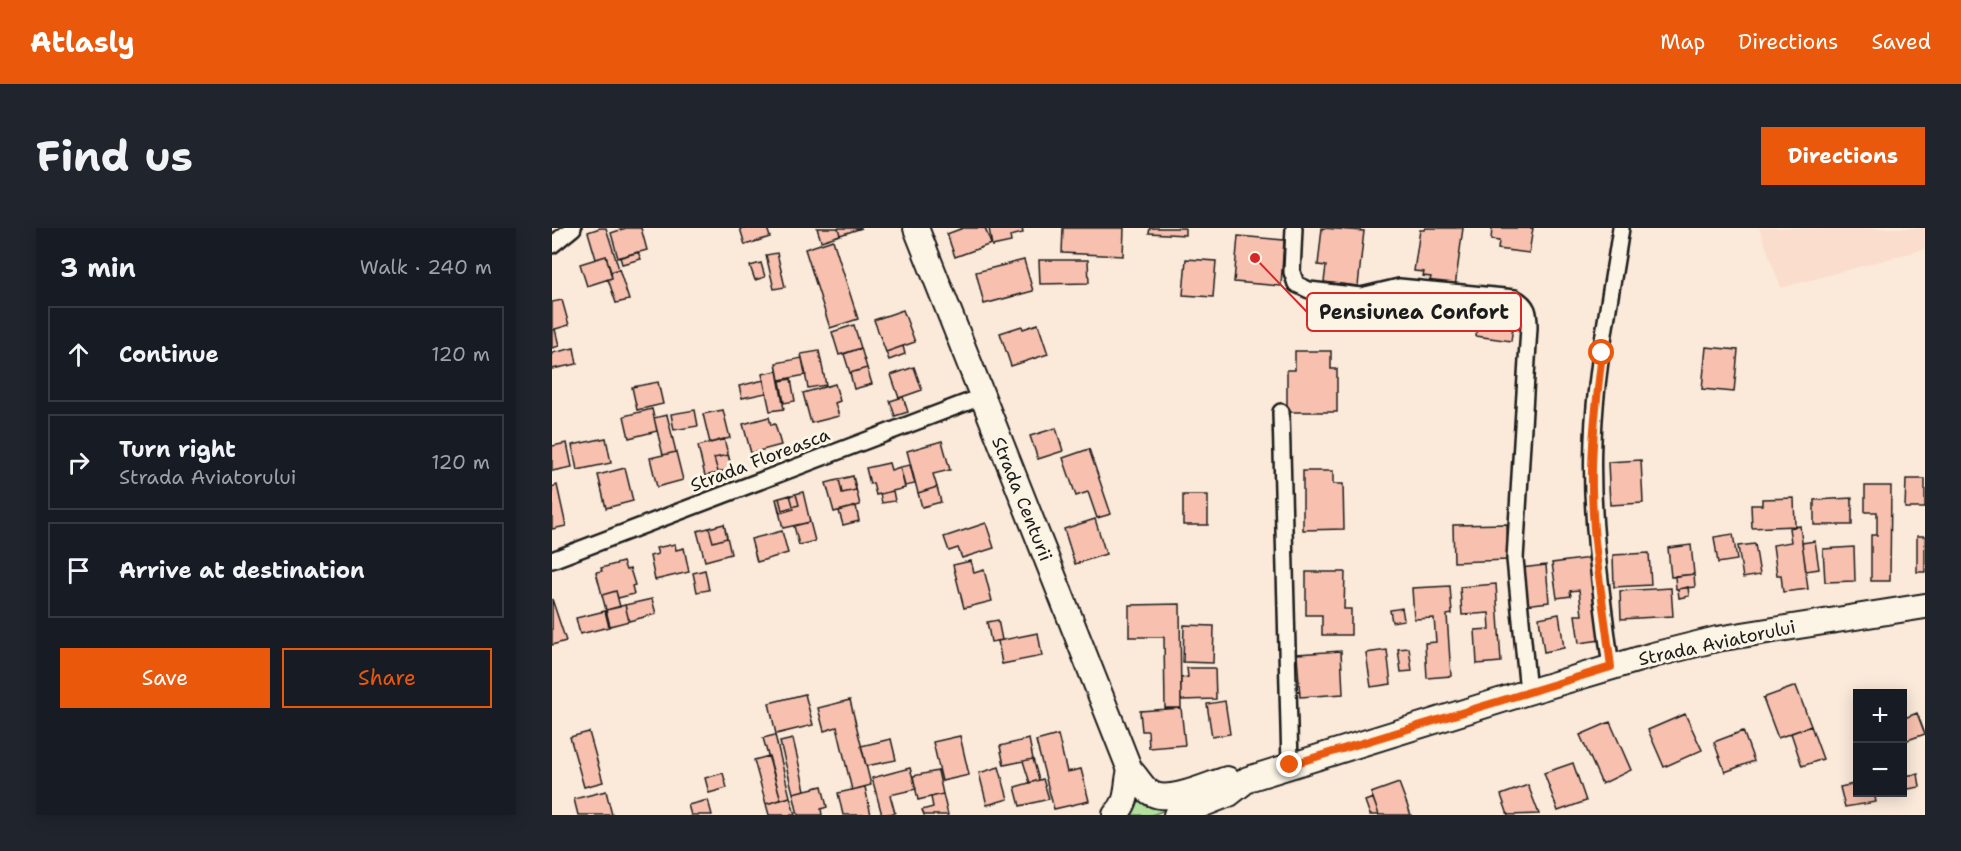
<!DOCTYPE html>
<meta charset="utf-8">
<style>
body{margin:0;font-family:"Shantell Sans",sans-serif;background:#20242c;color:#f1f3f6}
.controls{position:absolute;right:18px;bottom:18px;display:grid;overflow:hidden;border-radius:0px;box-shadow:0 3px 15px #0003}
.controls button{width:54px;height:54px;display:grid;place-items:center;padding:0;border:0;border-bottom:2px solid #363941;background:#171b24;color:#f1f3f6;font:30px sans-serif}
.stop{position:absolute;width:18px;height:18px;margin:-14px;border:4px solid #ea580c;border-radius:50%;background:#fff}
.stop.end{background:#ea580c;border-color:#fff;box-shadow:0 2px 6px #0008}
.list{margin:0;padding:0;list-style:none}
h2{display:flex;justify-content:space-between;align-items:center;height:78px;margin:0;padding:0 24px;font-size:26px}
h2 small{font-size:20px;font-weight:400;color:#9ea1a6}
.list li{display:grid;grid-template-columns:39px 1fr auto;gap:18px;align-items:center;box-sizing:border-box;height:96px;margin:0 12px 12px;padding:0 12px;border:2px solid #363941;border-radius:0px}
.list b{display:block;font-size:22px;white-space:nowrap}
.list p{margin:0;font-size:20px;white-space:nowrap;color:#9ea1a6}
.list em{font-size:20px;font-style:normal;color:#9ea1a6}
.actions{display:flex;gap:12px;padding:18px 24px}
.actions a{flex:1;padding:14px 0;border:2px solid #ea580c;border-radius:0px;text-align:center;font-size:21px;color:#ea580c}
.actions .main{background:#ea580c;color:#fff}
.icon{flex:none;width:33px;height:33px;fill:none;stroke:currentColor;stroke-width:2;stroke-linecap:round;stroke-linejoin:round}
.map{position:relative;flex:none;width:1373px;height:587px;overflow:hidden;border-radius:0px}
header{display:flex;align-items:center;gap:36px;box-sizing:border-box;height:84px;padding:0 30px;background:#ea580c;color:#fff}
header strong{font-size:28px}
nav{display:flex;gap:33px;margin-inline-start:auto;font-size:21px}
.intro{display:flex;align-items:center;justify-content:space-between;box-sizing:border-box;height:144px;padding:0 36px}
h1{margin:0;font-size:42px}
.button{padding:15px 27px;border-radius:0px;background:#ea580c;color:#fff;font-size:21px;font-weight:700}
main{display:flex;gap:36px;padding:0 36px}
aside{flex:1;background:#171b24;border-radius:0px;box-shadow:0 3px 15px #0003}
.map>svg:first-child{display:block}
</style>
<header>
<strong>Atlasly</strong>
<nav><a>Map</a><a>Directions</a><a>Saved</a></nav>
</header>
<div class="intro"><h1>Find us</h1><a class="button">Directions</a></div>
<main>
<aside>
<h2>3 min<small>Walk · 240 m</small></h2>
<ul class="list">
<li><svg class="icon" aria-label="ahead" viewBox="0 0 24 24"><path d="M12 20V5M6 11l6-6 6 6"/></svg><div><b>Continue</b></div><em>120 m</em></li>
<li><svg class="icon" aria-label="right" viewBox="0 0 24 24"><path d="M7 20v-9h11M14 6l5 5-5 5"/></svg><div><b>Turn right</b><p>Strada Aviatorului</p></div><em>120 m</em></li>
<li><svg class="icon" aria-label="arrive" viewBox="0 0 24 24"><path d="M6 21V4h12l-3 4 3 4H6"/></svg><div><b>Arrive at destination</b></div></li>
</ul>
<div class="actions"><a class="main">Save</a><a>Share</a></div>
</aside>
<div class="map">
<svg width="1373" height="587" viewBox="0 0 1373 587">
<rect width="100%" height="100%" fill="#fbeada"/>
<filter id="ink" filterUnits="userSpaceOnUse"><feTurbulence type="fractalNoise" baseFrequency=".0167" numOctaves="2"/><feDisplacementMap in="SourceGraphic" scale="12" xChannelSelector="R" yChannelSelector="G"/><feConvolveMatrix kernelMatrix="1 2 1 2 8 2 1 2 1" color-interpolation-filters="sRGB"/></filter>
<g filter="url(#ink)">
<path fill="#faddcd" d="M1207,0H1373V21L1229,60Z"/>
<path fill="#b4e09e" stroke="#687e5d" stroke-width="1.5" d="M586,565L603,579L639,572L600,587H579L587,573Z"/>
<path fill="#f8c0ae" stroke="#1c1c1c" stroke-width="1.5" d="M48,0H54L67,41L59,44L54,28L44,31L36,4Z
M74,0H89L95,22L66,30L59,5Z
M188,0H215L218,9L193,17Z
M265,0H286L288,7L269,13Z
M286,0H310L288,7Z
M411,0H433L439,16L403,29L395,6Z
M437,0H470L471,5L458,8L459,14L440,18Z
M511,0H572L571,28L510,25Z
M598,0H633V7L597,5Z
M770,0L812,3L806,58L772,54L774,38L766,37Z
M873,0H911L903,59L885,56V54L878,53L879,49L871,48L872,44L862,43L868,2H872Z
M940,0H981L977,25L946,21L947,13L939,12Z
M686,8L732,12L729,58L682,54Z
M281,12L306,91L278,100L253,21Z
M86,24L89,31L70,36L68,29Z
M225,25L233,59L222,61L214,27Z
M54,28L60,50L35,58L28,36Z
M634,31L664,33L661,69L631,67Z
M472,32L481,63L432,76L424,44Z
M487,32H536L537,55L488,56Z
M209,35L213,49L203,52L198,38Z
M67,41L77,72L64,75L56,51L60,50L59,44Z
M10,72L17,97L0,102V74Z
M928,79L963,83L959,113L924,108Z
M351,82L363,114L334,124L322,92Z
M486,96L496,126L459,138L448,105L470,98L471,101Z
M302,97L309,120L287,127L280,104Z
M3,101L7,118L0,120V102Z
M351,118L353,126L337,132L334,124Z
M1154,119L1186,122L1182,164L1150,161Z
M22,120L25,136L0,141V125Z
M309,120L315,140L298,145L292,126Z
M267,123L274,157L256,160L249,126Z
M743,123H779V141H785V184H735V142H743Z
M250,130L254,147L227,152L224,135Z
M362,139L370,162L347,170L339,147Z
M315,140L320,156L302,161L298,145Z
M225,143L232,181L218,183L210,146Z
M239,151L243,173L232,175L228,153Z
M212,152L214,165L190,170L187,158Z
M106,154L111,176L85,182L80,159Z
M283,156L288,173L283,175L287,188L259,195L251,165Z
M351,169L356,184L343,188L338,173Z
M100,181L105,203L77,210L72,188Z
M143,182L146,198L122,202L119,186Z
M171,182L178,210L158,215L151,186Z
M115,187L124,224L111,227L102,190Z
M217,189L219,197L223,196L229,217L199,225L191,196Z
M504,200L511,223L486,231L478,208Z
M54,210L59,235L25,242L20,217Z
M172,211L180,241L153,248L146,218Z
M390,213L398,242L381,246L385,259L366,265L355,223Z
M15,215L20,239L0,243V218Z
M537,221L559,286L545,290L536,264L524,268L511,230Z
M124,224L131,252L105,259L98,230Z
M176,227L180,241L166,244L162,230Z
M1089,232L1091,275L1058,277L1056,234Z
M337,235L339,242L348,239L353,260L324,267L321,255L318,256L314,240Z
M358,237L363,256L353,258L348,239Z
M73,240L81,273L54,280L46,247Z
M751,243H781V256H791L792,301L751,302Z
M301,248L308,277L282,284L274,255Z
M301,248L304,262L290,265L287,251Z
M1354,251H1373V280H1353Z
M5,257L14,298L0,301V259Z
M1313,258H1339L1338,353H1319V307H1325V284H1313Z
M385,259L389,274L370,279L366,265Z
M341,263L343,273L330,275L328,266Z
M251,264L258,294L231,300L224,271Z
M244,266L247,277L230,282L227,270Z
M238,267L242,281L228,285L224,271Z
M631,267H656V297H631Z
M1242,270L1243,298L1200,300L1199,277H1210V271Z
M1300,270V297H1262V272Z
M304,278L307,293L291,297L287,283Z
M543,291L554,326L523,336L512,301Z
M258,294L263,313L247,317L242,298Z
M434,295L442,320L410,330L406,320L397,323L392,309Z
M172,296L179,326L153,333L145,303Z
M172,296L175,310L161,314L157,300Z
M955,296L956,332L902,334L901,297Z
M1248,298L1256,361L1231,364L1229,347H1225L1221,317L1239,314L1237,300Z
M230,303L236,325L205,334L199,311Z
M1181,306L1185,332L1166,335L1162,309Z
M1365,308H1373V344H1365Z
M1263,313L1267,341L1254,343L1250,315Z
M123,316L124,322L132,320L137,344L103,352L98,328L106,326L104,320Z
M1203,316L1208,347L1191,350L1186,318Z
M1139,317L1142,346L1119,349L1116,320Z
M1302,319L1303,353L1273,354L1271,321Z
M1097,325L1099,357L1062,359L1061,327Z
M1038,330L1049,412L1027,415L1023,387H1030L1027,362L1018,363L1019,368L1005,370L1000,335Z
M419,333L422,345L432,342L440,373L412,380L401,337Z
M71,334L74,342L78,341L83,357L80,358L82,366L66,370L64,363L50,367L44,344L50,343L49,340Z
M994,337L997,374L973,377L969,340Z
M153,342L157,362L145,364L141,345Z
M754,344H793L792,381H799V407H770V387H754Z
M1142,346L1143,359L1124,361L1123,348Z
M944,356L949,434L925,436L923,402L938,401L937,385L910,387L908,359Z
M898,358L900,386L895,387L899,448L875,450L873,415L884,414L882,390L862,391L860,360Z
M1136,359L1137,368L1127,370L1126,361Z
M1119,360L1121,388L1069,391L1068,363Z
M64,363L68,379L54,382L50,367Z
M0,371L14,413L0,417Z
M100,371L104,386L77,393L73,377Z
M628,376L629,480H613L612,409H577V377Z
M73,377L77,393L58,398L54,382Z
M850,380L852,392L840,394L838,382Z
M53,383L57,399L28,406L24,390Z
M1007,386L1012,420L992,424L987,390Z
M446,392L450,412L439,414L435,394Z
M632,397L662,398L661,435L631,434Z
M486,405L490,428L450,436L446,413Z
M857,420L860,443L849,444L846,421Z
M835,422L839,456L819,459L814,425Z
M789,423L791,466L748,469L745,426Z
M635,440H663L664,471L629,472V450L636,449Z
M1244,458L1259,498L1226,510L1211,470Z
M253,466L261,497L224,506L217,475Z
M298,472L319,557L300,562L285,499L272,503L266,480Z
M673,473L678,506L660,509L655,476Z
M629,480L633,517L597,520L596,503H590L588,483Z
M1365,485L1373,506L1350,514V491Z
M1133,486L1150,522L1112,539L1096,502Z
M1058,494L1079,542L1050,556L1028,507Z
M1259,498L1271,531L1250,538L1239,505Z
M1191,503L1202,533L1173,544L1162,514Z
M37,504L51,554L32,559L18,509Z
M223,507L238,569L229,572L211,510Z
M506,507L515,544L529,541L537,573L502,581L484,513Z
M408,508L417,547L390,553L381,514Z
M241,511L253,562L241,565L228,514Z
M339,511L344,532L314,538L309,518Z
M477,511L481,531L452,537L448,518Z
M217,528L229,572L214,576L202,532Z
M481,531L487,552L478,555L471,533Z
M1021,535L1034,573L1006,583L992,545Z
M447,539L456,571L435,577L427,545Z
M358,540L364,561L338,567L343,585L330,587L320,550Z
M386,543L391,566L366,572L361,548Z
M171,545L175,560L157,565L153,550Z
M1366,546L1368,559L1350,562V548Z
M491,551L497,571L468,578L463,559Z
M847,555L859,587H827L819,565Z
M1306,555V564H1322L1324,574L1293,579L1288,559Z
M976,557L987,586L956,587L949,567Z
M270,558L275,579L269,581L270,587H246L241,565Z
M313,559L319,587H291L286,565Z
M54,563L60,587H26L22,571Z
M391,566L396,587H372L370,582L381,579L379,569Z
M238,569L243,587H217L214,576Z
M821,570L827,587H818L813,573Z
M156,572L160,587H139L136,577Z"/>
<g fill="none" stroke-linecap="round" stroke-linejoin="round">
<g stroke="#1c1c1c" stroke-width="20">
<path id="street" d="M742,0L740,44L744,56L757,62L809,68L847,59L963,70C976,77 977,84 977,99L963,331L976,464
M0,17L21,0
M729,184L738,537
M0,332L429,169
M1059,439C1049,364 1038,288 1041,212C1043,143 1059,68 1069,0"/>
</g>
<g stroke="#1c1c1c" stroke-width="28">
<path id="primary" d="M364,0L578,542C586,549 591,562 601,566C619,575 657,556 675,551
M563,587C578,572 573,561 578,542
M624,587L677,566L696,551L976,464L1101,427L1165,411L1373,378"/>
</g>
<use href="#street" stroke="#fcf5e5" stroke-width="15"/>
<use href="#primary" stroke="#fcf5e5" stroke-width="24"/>
</g>
</g>
<g fill="none" stroke-linecap="round" stroke-linejoin="round" filter="url(#ink)">
<path stroke="#ea580c" stroke-width="8" d="M738,537L1059,439C1052,380 1041,321 1040,261C1039,215 1045,170 1050,125"/>
</g>
<g text-anchor="middle" dominant-baseline="central" stroke-width="6" stroke-linejoin="round" paint-order="stroke">
<g font-size="18" fill="#1c1c1c" stroke="#fcf5e5">
<text transform="translate(208 232) rotate(-21)">Strada Floreasca</text>
<text transform="translate(470 271) rotate(68)">Strada Centurii</text>
<text transform="translate(1165 415) rotate(-12)">Strada Aviatorului</text>
</g>
</g>
<path fill="none" stroke="#d62828" stroke-width="2" d="M703 30L755 84"/>
<circle fill="#d62828" stroke="#fcf5e5" stroke-width="2" cx="703" cy="30" r="6"/>
<rect fill="#fcf5e5" stroke="#d62828" stroke-width="2" x="755" y="65" width="214" height="38" rx="6"/>
<g font-size="20" text-anchor="middle" font-weight="bold" fill="#1c1c1c">
<text x="862" y="91">Pensiunea Confort</text>
</g>
</svg>
<div class="controls">
<button>+</button>
<button>−</button>
</div>
<div class="stop" style="left:1050px;top:125px"></div>
<div class="stop end" style="left:738px;top:537px"></div>
</div>
</main>
